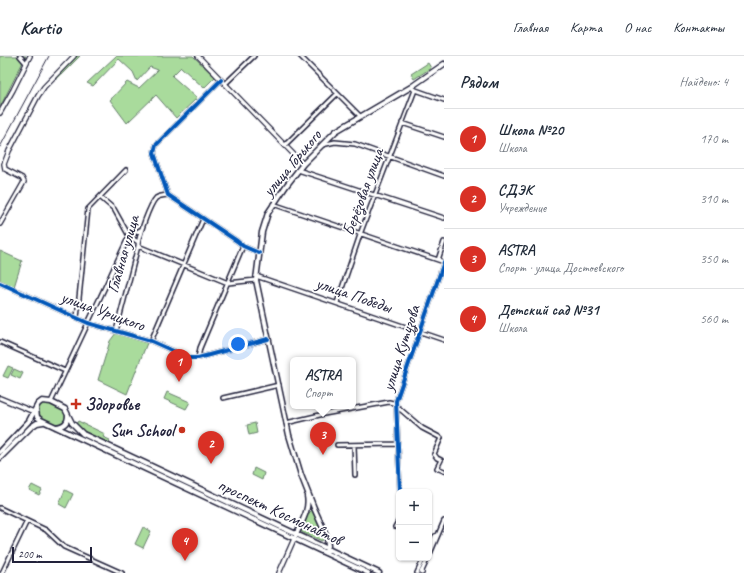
<!DOCTYPE html>
<html lang="ru">
<meta charset="utf-8">
<style>
body{margin:0;font-family:Caveat,sans-serif;background:#f6f6f7;color:#1f2937}
.controls{position:absolute;right:12px;bottom:12px;display:grid;overflow:hidden;border-radius:6px;box-shadow:0 1px 3px #0004}
.controls button{width:36px;height:36px;display:grid;place-items:center;padding:0;border:0;border-bottom:1px solid #e0e1e3;background:#fff;color:#1f2937;font:20px sans-serif}
.scale{position:absolute;left:12px;bottom:10px;width:80px;box-sizing:border-box;padding-left:4px;border:2px solid #22223b;border-top:0;font-size:11px;line-height:14px;white-space:nowrap;color:#22223b;-webkit-text-stroke:3px #fff;paint-order:stroke}
.you{position:absolute;left:238px;top:288px;width:14px;height:14px;margin:-10px;border:3px solid #fff;border-radius:50%;background:#1a73e8;box-shadow:0 0 0 6px #1a73e833}
.badge{display:grid;place-items:center;width:26px;height:26px;border-radius:50%;background:#d93025;color:#fff;font-size:13px;font-weight:700}
.pin{position:absolute;translate:-50% -33px;filter:drop-shadow(0 1px 2px #0008)}
.pin::after{content:'';position:absolute;top:21px;width:14px;height:12px;background:inherit;clip-path:polygon(0 0,100% 0,50% 100%)}
.popup{position:absolute;left:290px;top:301px;width:66px;height:52px;box-sizing:border-box;display:grid;place-content:center;border-radius:6px;background:#fff;filter:drop-shadow(0 1px 3px #0005);font-size:13px;white-space:nowrap;color:#747a83}
.popup b{font-size:15px;color:#1f2937}
.popup::after{content:'';position:absolute;left:50%;top:100%;margin-left:-8px;border:8px solid transparent;border-top-color:#fff}
.list{margin:0;padding:0;list-style:none}
h2{display:flex;justify-content:space-between;align-items:center;height:52px;margin:0;padding:0 16px;font-size:17px}
h2 small{font-size:13px;font-weight:400;color:#747a83}
.list li{display:grid;grid-template-columns:26px 1fr auto;gap:12px;align-items:center;box-sizing:border-box;height:60px;padding:0 16px;border-top:1px solid #e0e1e3}
.list b{display:block;font-size:15px;white-space:nowrap}
.list p{margin:0;font-size:13px;white-space:nowrap;color:#747a83}
.list em{font-size:13px;font-style:normal;color:#747a83}
.map{position:relative;flex:none;width:444px;height:517px;overflow:hidden}
header{display:flex;align-items:center;gap:24px;box-sizing:border-box;height:56px;padding:0 20px;background:#fff;border-bottom:1px solid #e0e1e3}
header strong{font-size:19px}
nav{display:flex;gap:22px;margin-inline-start:auto;font-size:14px}
main{display:flex}
aside{flex:1;background:#fff}
.map>svg:first-child{display:block}
</style>
<header>
<strong>Kartio</strong>
<nav><a>Главная</a><a>Карта</a><a>О нас</a><a>Контакты</a></nav>
</header>
<main>
<div class="map">
<svg width="444" height="517" viewBox="0 0 444 517">
<rect width="100%" height="100%" fill="#fff"/>
<filter id="ink" filterUnits="userSpaceOnUse"><feTurbulence type="fractalNoise" baseFrequency=".025" numOctaves="2"/><feDisplacementMap in="SourceGraphic" scale="8" xChannelSelector="R" yChannelSelector="G"/><feConvolveMatrix kernelMatrix="1 2 1 2 8 2 1 2 1" color-interpolation-filters="sRGB"/></filter>
<g filter="url(#ink)">
<path fill="#a9db9c" stroke="#667e6c" d="M0,0H26L0,51Z
M77,0H80L57,23L54,22Z
M116,0H193L215,21L204,32L181,11L172,20L197,42L176,62L156,39L127,67L110,44L127,26L139,32L158,14L150,11L137,25L133,16L119,3L93,30L87,27Z
M428,7L431,12L414,23L411,18Z
M0,195L22,205L14,231L0,225Z
M116,277L147,287L127,338L98,324L110,285Z
M8,310L13,312L8,322L3,320Z
M14,313L23,317L20,323L11,319Z
M167,336L190,346L186,353L164,343Z
M43,347H47L64,355L66,362C59,378 26,357 43,347Z
M78,365L105,378L103,381L110,384L109,387L85,376L76,368Z
M255,367L257,377L249,379L247,369Z
M254,412L264,417L262,424L252,419Z
M32,429L42,434L39,439L29,434Z
M65,434L73,438L66,452L59,448Z
M312,454L321,472L324,482L322,485L301,476C301,469 306,459 312,454Z
M143,471L151,475L143,492L135,488Z"/>
<g fill="none" stroke-linecap="round" stroke-linejoin="round">
<g stroke="#22223b" stroke-width="6">
<path id="minor" d="M20,0L26,7
M300,0L360,60
M221,24L156,89L154,97L168,139L237,185L243,190L259,197
M225,28L254,0
M413,33L444,44
M402,67L444,81
M285,89L337,38
M322,89L335,86L355,88L444,120
M298,114L444,162
M100,141L114,153L129,180L138,186
M273,148L444,206
M138,190L228,227L256,224
M438,204L444,186
M256,220L444,284
M0,227L88,267L151,285L189,302H198L268,283
M337,247L362,173L415,34
M77,262L88,153L126,114
M116,275L138,190C138,181 150,148 156,142C160,139 164,140 168,139
M151,285L203,163
M0,286L65,315
M198,302L200,292L243,190
M223,342L279,329
M51,346L129,180L142,173
M286,367L324,358L389,346L393,347L422,372L441,382L434,398L437,402L441,404L437,412L444,415
M337,389L397,388
M354,389L355,419
M400,436L396,345L444,206
M0,452L46,474L64,491L122,517
M395,471L399,464
M429,493L435,480L438,479
M429,500L444,465
M2,517L27,465
M417,517L424,502
M421,517L428,502"/>
</g>
<g stroke="#22223b" stroke-width="6">
<path id="tertiary" d="M198,0L303,108
M0,57L13,34L30,0
M0,168L24,126L22,122L5,113L4,108L9,95L38,40L44,31L74,0
M0,342L34,356
M279,517L294,483
M422,517V515"/>
</g>
<g stroke="#22223b" stroke-width="7">
<path id="secondary" d="M36,353L37,361L41,364L368,517
M56,371C64,370 68,367 68,359
M0,396L29,365L38,348L42,345L51,346L65,353L72,367L83,378L379,517
M0,402L31,371L37,367L43,366
M296,479C301,467 310,454 307,440
M325,497L328,490L327,481L314,452L301,419L289,379L256,224L262,176L268,157L286,130L303,108L336,75L411,31L444,8"/>
</g>
<use href="#minor" stroke="#fff" stroke-width="3"/>
<use href="#tertiary" stroke="#fff" stroke-width="3.5"/>
<use href="#secondary" stroke="#fff" stroke-width="4"/>
<path stroke="#22223b" stroke-width="1" d="M0,91L49,0"/>
<g stroke="#fff" stroke-width="6">
<path id="cycleway" d="M221,24L156,89L154,97L168,139L237,185L243,190L259,197
M0,227L88,267L151,285L189,302H198L268,283
M400,436L396,345L444,206"/>
</g>
<use href="#cycleway" stroke="#0057b8" stroke-width="4"/>
</g>
</g>
<g fill="#c8321e" stroke="#fff" stroke-width="1.5">
<path d="M74 342h4v4h4v4h-4v4h-4v-4h-4v-4h4z"/>
<circle cx="182" cy="374" r="4"/>
</g>
<g text-anchor="middle" dominant-baseline="central" stroke-width="3.5" stroke-linejoin="round" paint-order="stroke">
<g font-size="17" fill="#22223b" stroke="#fff">
<text transform="translate(292 107) rotate(-50)">улица Горького</text>
<text transform="translate(363 136) rotate(-70)">Берёзовая улица</text>
<text transform="translate(123 198) rotate(-74)">Главная улица</text>
<text transform="translate(354 239) rotate(19)">улица Победы</text>
<text transform="translate(103 255) rotate(20)">улица Урицкого</text>
<text transform="translate(401 292) rotate(-72)">улица Кутузова</text>
<text transform="translate(280 456) rotate(25)">проспект Космонавтов</text>
</g>
<g font-size="17" font-weight="bold" fill="#22223b" stroke="#fff" text-anchor="start">
<text x="85" y="348">Здоровье</text>
<text x="174" y="374" text-anchor="end">Sun School</text>
</g>
</g>
</svg>
<div class="controls">
<button>+</button>
<button>−</button>
</div>
<div class="scale">200 m</div>
<div class="you"></div>
<div class="pin badge" style="left:179px;top:326px">1</div>
<div class="pin badge" style="left:211px;top:408px">2</div>
<div class="pin badge" style="left:323px;top:399px">3</div>
<div class="popup"><b>ASTRA</b>Спорт</div>
<div class="pin badge" style="left:185px;top:505px">4</div>
</div>
<aside>
<h2>Рядом<small>Найдено: 4</small></h2>
<ul class="list">
<li><span class="badge">1</span><div><b>Школа №20</b><p>Школа</p></div><em>170 m</em></li>
<li><span class="badge">2</span><div><b>СДЭК</b><p>Учреждение</p></div><em>310 m</em></li>
<li><span class="badge">3</span><div><b>ASTRA</b><p>Спорт · улица Достоевского</p></div><em>350 m</em></li>
<li><span class="badge">4</span><div><b>Детский сад №31</b><p>Школа</p></div><em>560 m</em></li>
</ul>
</aside>
</main>
